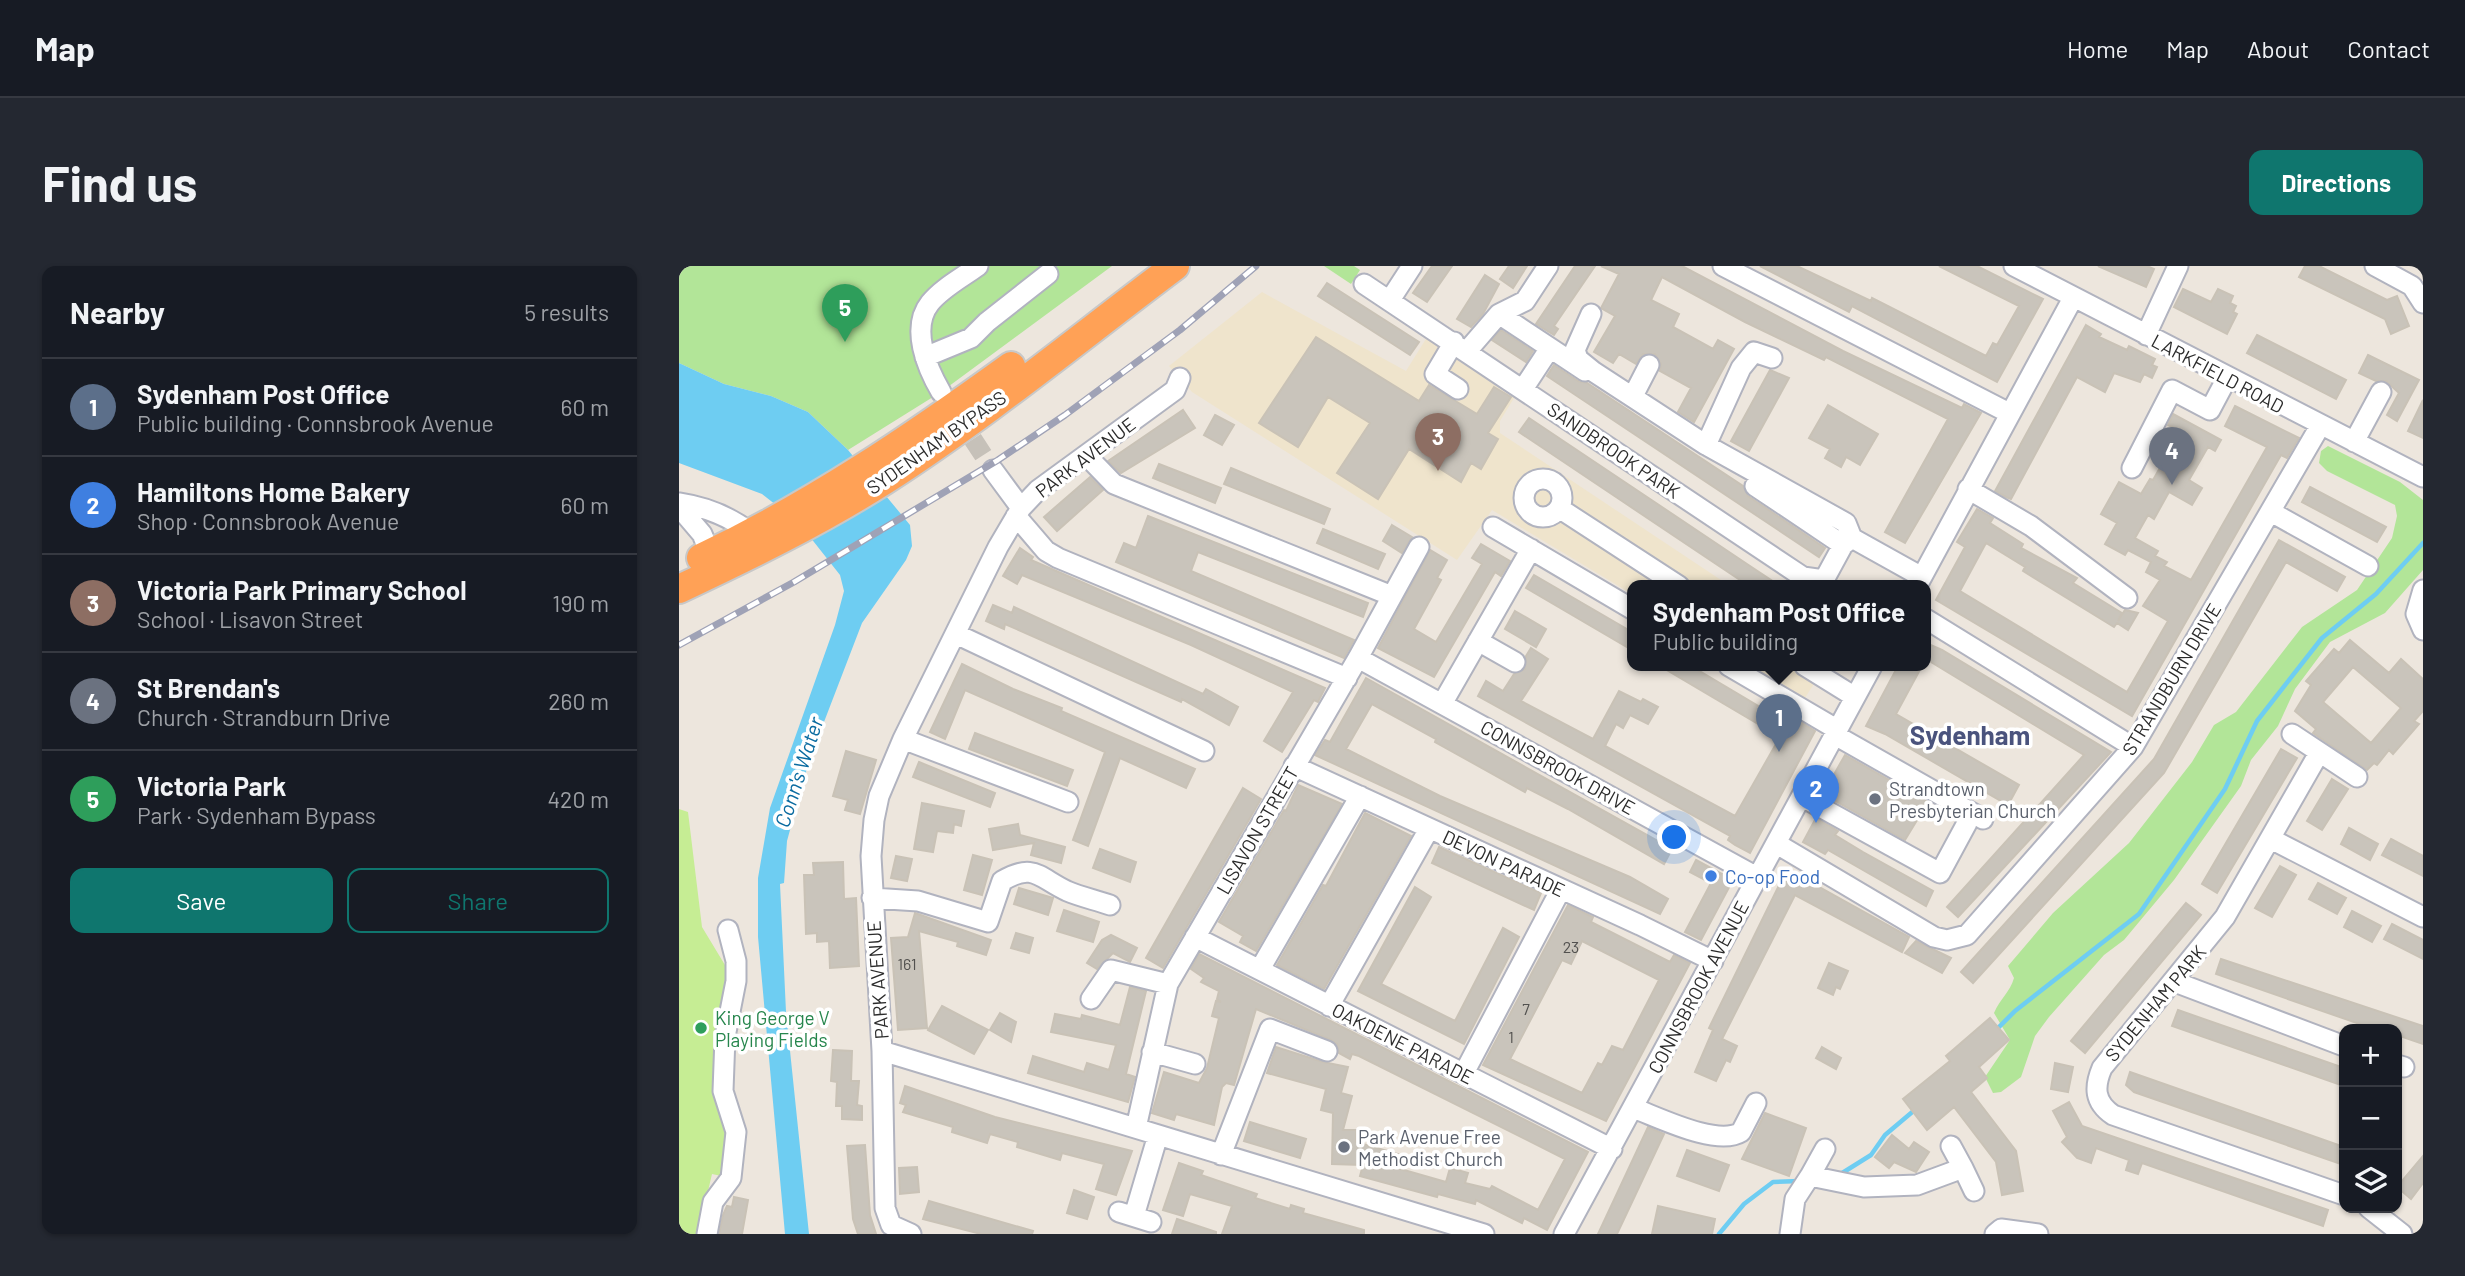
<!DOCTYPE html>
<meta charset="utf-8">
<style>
body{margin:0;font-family:Barlow,sans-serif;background:#242831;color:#f1f3f6}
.controls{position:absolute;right:21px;bottom:21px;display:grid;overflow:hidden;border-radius:14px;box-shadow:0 2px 5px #0004}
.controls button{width:63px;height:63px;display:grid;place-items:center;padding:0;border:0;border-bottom:2px solid #363941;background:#171b24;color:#f1f3f6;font:35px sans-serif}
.you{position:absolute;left:996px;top:572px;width:24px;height:24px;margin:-18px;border:5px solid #fff;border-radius:50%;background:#1a73e8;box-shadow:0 0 0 10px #1a73e833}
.badge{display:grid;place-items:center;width:46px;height:46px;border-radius:50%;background:#0f766e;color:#fff;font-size:23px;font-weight:700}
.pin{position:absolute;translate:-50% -58px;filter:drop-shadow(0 2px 4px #0008)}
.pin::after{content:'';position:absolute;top:37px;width:24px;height:21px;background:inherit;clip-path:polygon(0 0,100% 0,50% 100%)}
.popup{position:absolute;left:948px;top:314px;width:304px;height:91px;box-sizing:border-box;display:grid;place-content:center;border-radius:14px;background:#171b24;filter:drop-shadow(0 2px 5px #0005);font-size:23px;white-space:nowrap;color:#9ea1a6}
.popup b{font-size:26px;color:#f1f3f6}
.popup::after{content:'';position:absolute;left:50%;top:100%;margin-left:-14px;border:14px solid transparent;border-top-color:#171b24}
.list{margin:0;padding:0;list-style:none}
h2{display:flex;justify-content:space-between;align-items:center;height:91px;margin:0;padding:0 28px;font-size:30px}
h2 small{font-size:23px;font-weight:400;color:#9ea1a6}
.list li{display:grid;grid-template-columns:46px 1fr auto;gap:21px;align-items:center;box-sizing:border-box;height:98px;padding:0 28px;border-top:2px solid #363941}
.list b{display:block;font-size:26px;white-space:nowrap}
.list p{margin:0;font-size:23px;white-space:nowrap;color:#9ea1a6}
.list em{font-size:23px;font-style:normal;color:#9ea1a6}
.actions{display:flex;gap:14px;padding:21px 28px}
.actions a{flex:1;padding:16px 0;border:2px solid #0f766e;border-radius:14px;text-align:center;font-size:24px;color:#0f766e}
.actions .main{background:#0f766e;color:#fff}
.icon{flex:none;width:38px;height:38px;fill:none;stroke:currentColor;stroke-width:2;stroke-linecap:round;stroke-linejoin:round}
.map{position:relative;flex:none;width:1744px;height:968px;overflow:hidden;border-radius:14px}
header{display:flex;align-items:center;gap:42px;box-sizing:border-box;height:98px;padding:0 35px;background:#171b24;border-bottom:2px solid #363941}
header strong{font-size:33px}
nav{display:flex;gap:38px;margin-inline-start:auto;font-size:24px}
.intro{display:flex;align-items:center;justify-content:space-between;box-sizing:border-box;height:168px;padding:0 42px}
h1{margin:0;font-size:49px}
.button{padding:18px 32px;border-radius:14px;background:#0f766e;color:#fff;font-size:24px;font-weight:700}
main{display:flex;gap:42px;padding:0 42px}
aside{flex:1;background:#171b24;border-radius:14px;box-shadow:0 2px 5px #0004}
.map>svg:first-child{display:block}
</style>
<header>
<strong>Map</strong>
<nav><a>Home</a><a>Map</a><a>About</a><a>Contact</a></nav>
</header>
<div class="intro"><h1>Find us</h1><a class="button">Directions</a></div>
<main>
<aside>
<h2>Nearby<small>5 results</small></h2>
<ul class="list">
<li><span class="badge" style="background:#5c6f8a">1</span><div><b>Sydenham Post Office</b><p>Public building · Connsbrook Avenue</p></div><em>60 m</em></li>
<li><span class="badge" style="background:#3f7fe0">2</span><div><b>Hamiltons Home Bakery</b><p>Shop · Connsbrook Avenue</p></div><em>60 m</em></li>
<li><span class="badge" style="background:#8d6e63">3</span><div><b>Victoria Park Primary School</b><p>School · Lisavon Street</p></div><em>190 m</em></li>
<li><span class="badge" style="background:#6b7280">4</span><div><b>St Brendan's</b><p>Church · Strandburn Drive</p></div><em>260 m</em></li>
<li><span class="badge" style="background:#2e9e5b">5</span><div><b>Victoria Park</b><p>Park · Sydenham Bypass</p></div><em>420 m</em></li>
</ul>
<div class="actions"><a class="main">Save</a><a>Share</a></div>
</aside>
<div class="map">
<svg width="1744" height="968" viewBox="0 0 1744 968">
<rect width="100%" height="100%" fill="#ede6dd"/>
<path fill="#efe4cc" d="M583,26L727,105L750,68L838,127L821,155V167L1051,320H953V328L813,244L778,294L513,126L490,100Z
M1073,400H1146L1126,432Z"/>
<path fill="#b2e598" d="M0,0H433L262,126L169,184L129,146L92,130L45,118L0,97Z
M645,0H675L681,4L672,18Z
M1649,180L1721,216L1744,234V304L1706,347L1651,376L1616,423L1599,460L1572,494L1562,520L1495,614L1445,674L1425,689L1370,751L1356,770L1342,811L1322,826L1314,827L1306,811L1331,774L1315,747C1321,733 1331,726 1335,712L1329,700L1374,647L1450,577L1513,496L1535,459L1557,446L1623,361L1678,324L1713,272L1718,250L1716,239L1648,205L1640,197L1642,185Z"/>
<path fill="#c6ed94" d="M0,543L9,546L23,661L52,709L38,828L46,863L47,911L33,908L19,968H0Z"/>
<path fill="#6ecdf2" d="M0,97L45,118L92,130L129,146L169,184L231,259L233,280L227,294L183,357L130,495L108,575L105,617L101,618L107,746L130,968H106L79,671V612L91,542L156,359L165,325L161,309L120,257L83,228L0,197Z"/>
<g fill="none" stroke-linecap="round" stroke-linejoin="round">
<path stroke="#6ecdf2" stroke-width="4.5" d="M1316,765L1336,745L1460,648L1546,523L1578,455L1643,372L1697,328L1744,277
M1160,909L1192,889L1206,869L1238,842
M1040,968L1065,938L1094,916L1121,915"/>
</g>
<path fill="#c9c4bb" stroke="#c9c2b6" stroke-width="2" fill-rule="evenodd" d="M753,0H773L748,36L734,27Z
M830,0H848L834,22L821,13Z
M896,0H916L875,60L879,63L875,69L857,58Z
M922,0H1003L1164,85L1283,142L1285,138L1302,147L1226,277L1206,266L1269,153L1147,91L1145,94L1066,56L983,11L972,34L1000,48L994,61L1034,83L1039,74L1055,83L1015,156L999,146L1012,122L981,105L982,98L976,88H964L957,98L940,88L934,97L915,86L936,50L922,42L940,8Z
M1081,0H1118L1192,35L1193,32L1307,90L1314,77L1318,79L1340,40L1260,0H1298L1364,33L1318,116L1173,40L1170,46Z
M1419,0H1468L1475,3L1467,21Z
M1626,0H1640L1708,34L1718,30L1730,60L1712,68L1706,53L1620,11Z
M806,9L820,18L804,48L792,61L778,53Z
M648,17L740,76L731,89L639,30Z
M1504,23L1532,36L1539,23L1554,30L1551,37L1557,40L1554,46L1558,48L1548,68L1495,41Z
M1407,59L1422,68L1420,71L1448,84L1450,80L1476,93L1473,99L1478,101L1473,112L1465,108L1461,116L1435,107L1426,126L1398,111L1332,233L1327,231L1316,225Z
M822,64L854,85L847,96L813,74Z
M1578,69L1667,114L1657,133L1568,87Z
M637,71L740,135L750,119L798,148L815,121L832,131L809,167L819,173L802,203L792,197L782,216L730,183L699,233L658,207L691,157L649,131L619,181L580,157Z
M1689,89L1740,114L1718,155L1708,149L1720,127L1707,115H1697L1680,107Z
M875,99L899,115L908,117L1064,220L1069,230L1146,282L1140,291L868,110Z
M1091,104L1110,112L1070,185L1052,175Z
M1744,134V172L1729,165Z
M1149,139L1199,168L1181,199L1167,191L1162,201L1146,192L1151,183L1130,172Z
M1556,140L1620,172L1608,192L1602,189L1453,450L1257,334L1286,281L1278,276L1298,243L1314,252L1311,257L1344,278L1342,282L1398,312L1394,317L1443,347L1439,355L1446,344L1459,347L1449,364L1438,357L1435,361L1344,305L1346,301L1307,277L1281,325L1448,426L1489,355L1464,340L1481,314L1467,306L1472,296L1449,284L1446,289L1426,278L1438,257L1422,248L1440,216L1462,228L1471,213L1474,214L1502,165L1489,159L1494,148L1542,174L1536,185L1529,181L1510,214L1523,222L1513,239L1490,226L1475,253L1469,249L1456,272L1479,285L1476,290L1488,296L1485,300L1512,314L1588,181L1546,160Z
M504,144L516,162L442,207L429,195Z
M536,149L555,159L543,179L525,169Z
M850,152L1068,298L1101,320H1070L940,233L840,166Z
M480,198L542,222L536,237L474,212Z
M552,202L651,243L645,258L545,218Z
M411,211L424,224L378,265L365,251Z
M1631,221L1707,261L1698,276L1623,236Z
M469,250L689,337L684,351L519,286L512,305L675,374L665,392L437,296L445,277L457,282Z
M713,259L733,271L723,287L704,275Z
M644,263L706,288L699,303L638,277Z
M1600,274L1666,311L1658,325L1607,296L1485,507L1294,717L1282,706L1475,493Z
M802,278L831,295L822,310L816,306L755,411L699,382L751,284L768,294L758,312L762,314L735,363L757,376L803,298L793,292Z
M341,282L354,291L352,294L646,422L639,436L635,434L603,486L585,475L614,426L512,379L343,309L338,318L324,310Z
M855,309L953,366V384L847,322Z
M314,339L333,347L335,341L524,428L527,423L559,441L550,459L503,433L502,436L326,358L325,363L307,355Z
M836,345L867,363L857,381L826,363Z
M1671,374L1710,407L1722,393L1744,413V445L1735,455L1740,458L1714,488L1710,484L1698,499L1695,497L1688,504L1634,467L1637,463L1616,445L1632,419L1627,415L1655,383L1660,387ZM1674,401L1722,442L1692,477L1644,436Z
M1247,377L1263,384L1432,486L1279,651L1268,641L1405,489L1247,393Z
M852,382L869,393L842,435L914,473L940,425L962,436L964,433L979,441L969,458L951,449L944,462L937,458L926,480L1056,550L1101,471L981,400H1012L1108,457L1112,450L1136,465L1071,587L1056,579L1049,574L1051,570L799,430L807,415L824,425L835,408L846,403L847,390Z
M283,398L334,423L383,442L382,445L516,503L507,522L441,492L409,580L394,574L426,486L286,424L266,473L251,466Z
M1219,400H1243L1217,448L1340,519L1329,539L1206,468L1187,460Z
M687,412L993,583L985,598L889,543L848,522L846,526L756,476L757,473L693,438L667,483L761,530L951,611L989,633L981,648L636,489L646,474L651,476Z
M296,467L394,504L388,520L290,483Z
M1602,483L1618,492L1538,627L1523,618Z
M167,485L197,494L181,548L166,544L169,534L154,530Z
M1166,489L1249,536L1226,574L1144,528Z
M240,496L316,527L311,541L234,511Z
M1653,513L1669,523L1643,564L1628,555Z
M619,519L663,538L577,685L561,676L564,670L540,656L605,544L607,545Z
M564,522L582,533L484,702L467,692Z
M243,537L285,545L282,560L275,558L274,567L258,565L254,586L235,583Z
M686,547L732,570L645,723L598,699L644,619L647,620Z
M1137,552L1159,565L1156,569L1184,586L1254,625L1247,640L1149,584L1146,588L1124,576Z
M339,558L341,569L386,581L382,597L352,589L355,577L314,584L310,563Z
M1670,562L1699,578L1691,594L1662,578Z
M1712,573L1744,590V610L1703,589Z
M760,581L862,627L855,644L753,597Z
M421,583L457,596L451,616L414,602Z
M294,589L313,594L303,629L285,624Z
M217,590L233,593L228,615L212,612Z
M1017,594L1054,614L1022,674L1006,666L1032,617L1011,606Z
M164,596L165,633L177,632L180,700L151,702L150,675L138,676V667L127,668L125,609H135L134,597Z
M1601,600L1617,609L1593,651L1576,642Z
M1108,603L1230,671L1223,686L1116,629L1043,773L1058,780L1051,796L1047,794L1037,815L1016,806L1034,764L1030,762Z
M1639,617L1667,632L1658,648L1630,633Z
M736,621L752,631L702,718L776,755L824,662L840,671L785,778L679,725Z
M340,622L374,632L369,649L335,638Z
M1507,637L1522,649L1406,787L1392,775Z
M889,639L914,651L912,656L991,696L995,689L1011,697L927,855L804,799ZM903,675L980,714L944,784L933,780L923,799L919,797L903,827L831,793L883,694L892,698Z
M385,644L420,656L414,676L378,665Z
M1673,645L1702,660L1693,676L1665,661Z
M236,647L312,674L307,689L278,680L279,676L240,665L248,762L219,764L212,672L229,671Z
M1713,658L1744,674V693L1705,673Z
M337,667L354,672L350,687L332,682Z
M432,669L458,682L451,696L434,687L418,703L408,697L423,674Z
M1237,675L1272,692L1263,707L1226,687Z
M520,688L909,886L868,964L845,952L843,957L797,934L796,938L759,928L758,931L681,910L684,899L653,898L654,847L642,844L647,823L588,807L597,781L644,796L669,801L662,827L673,830L664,864H677V876L722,889L718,902L767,916L771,902L789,907L786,917L811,923L813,920L859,944L886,893L680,790L673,788L671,793L660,787L658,778L652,774L577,743L555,819L547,817L543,821L535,859L497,848L495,854L473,847L485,806L520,817L528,802L540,752L533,750L537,735L542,736L538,733L540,725L522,716L525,712L512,703Z
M1542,693L1744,760V778L1718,769V763H1695L1537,708Z
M1150,697L1169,705L1161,723L1157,721L1154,729L1139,722Z
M451,721L467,725L447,808L456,811L449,836L349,807L354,790L405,806L408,797L430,804L437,779L372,766L376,748L402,753L403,749L441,759Z
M263,740L309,764L295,788L249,764Z
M1499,744L1665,802V820L1493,760Z
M321,747L337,756L332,776L311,764Z
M1311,752L1330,774L1300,801L1308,812L1292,826L1337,885L1344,925L1323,929L1317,896L1275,841L1248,864L1224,833L1271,795L1267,790Z
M1143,781L1162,792L1157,803L1137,792Z
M154,784L173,785L172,815H180L178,839L183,840V854L163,853V840H157L158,816L152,815Z
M1376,797L1394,801L1389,826L1372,823Z
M1451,806L1665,881V899L1455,826L1447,819Z
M226,820L316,851L453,885L437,929L417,923L425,898L383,887L381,894L338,881L339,876L311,868L308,877L273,866L274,861L224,846L227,839L221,837Z
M1390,836L1403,860L1649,944L1644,960L1463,897L1459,908L1447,904L1450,894L1417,882L1412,897L1398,892L1383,876L1388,871L1374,845Z
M1086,847L1127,862L1110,910L1063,893Z
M571,856L627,873L621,892L565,875Z
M969,861L985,868L954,934L938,968H919Z
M1213,869L1230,883L1235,876L1250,886L1237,906L1215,896L1210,902L1196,891Z
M186,879L191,949L197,968H179L174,953L168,880Z
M1008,884L1050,899L1040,925L998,910Z
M1744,890V917L1732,933L1718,921Z
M500,897L524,905L522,909L578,928L576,932L611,943L612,939L625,943L624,947L685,964V968H543L553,940L511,928L504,950L484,944Z
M238,901L240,926L221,928L220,902Z
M395,924L415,931L408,953L388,947Z
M55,931L69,934L63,968H40L44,949L48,940L53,941Z
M250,935L354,965L353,968H302L244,953Z
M979,940L1036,953L1033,968H973Z
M498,953L537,966V968H493Z"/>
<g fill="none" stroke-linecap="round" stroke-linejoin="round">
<path stroke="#c6c1b9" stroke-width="19" stroke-dasharray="19 10" stroke-linecap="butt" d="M278,149L314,204"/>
<g stroke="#b1b3bf" stroke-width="23">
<path id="minor" d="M1044,0L1330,147
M1335,0L1744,211
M1696,0L1733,20L1744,37
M685,18L1124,311L1145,314L1164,279L1173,272
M711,34L733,0
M820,48L906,105
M912,48L896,84L899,93L915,106L1027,179L1167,257L1173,272L1243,311
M1467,69L1499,0
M775,76L756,108L779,123
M788,85L820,48L846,35L869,0
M246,91L292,72L308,56L369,8
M844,123L871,82
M262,126C248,102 231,62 251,37C263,22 284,11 299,0
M954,130L970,99
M1675,176L1702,126
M1027,179L1062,102L1075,86L1093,92
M407,189L435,218L713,330
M1453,202L1493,124L1531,144L1548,112
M314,204L342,242
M845 232a19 19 0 1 1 38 0a19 19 0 1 1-38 0Z
M1076,220L1164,279
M1289,223L1352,260L1448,332
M0,237C27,241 50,250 72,267
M0,241L23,268L31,287
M880,242L1000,320
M1592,246L1689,300
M337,250L367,285L379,292L668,412
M814,261L953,343
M1238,320L1394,32
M1744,324L1737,348L1744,364
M1247,353L1454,481
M277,368L525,485
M799,375L836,396
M679,392L1078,611
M1050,400L1159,464
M1126,400L1176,431
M763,438L852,283
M1613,468L1678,511
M1156,469L1304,553
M224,473L389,536
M1640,487L1546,651L1423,802C1415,821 1415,836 1434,849L1665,929
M615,500L961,659L1034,695
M1123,531L1261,607L1288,557
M1592,573L1744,651
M1098,578L1255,671L1268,674L1288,669L1454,481L1641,160
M193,632L239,635L309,656L323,615C355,596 360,612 388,625C402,631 417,634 431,639
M516,671L933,883
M581,703L681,530
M1496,716L1665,780
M412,733L432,704L489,718
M650,740L750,563
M203,785L805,968
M473,786L516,798
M1718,799L1725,801
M785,807L882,623
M954,842C979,851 1038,881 1062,866L1077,837
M457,862L489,718L679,392L740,281
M542,889L591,763L648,785
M1284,902L1295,925
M1131,910L1146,883
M1690,942L1723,968
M440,946L472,956
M455,950L479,869
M28,968L34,936L52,912L57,866L44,825L46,771L57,715V695L49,664
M232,968L212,959L206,942L203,785L192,590L195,554L200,530L224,473L319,281L342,242L359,224L496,124L501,112
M885,968L1193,400
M1111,968L1116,933L1131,910L1185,921L1238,919L1284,902L1272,880
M1316,968L1322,963L1359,968"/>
</g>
<g stroke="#c8c8c8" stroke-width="32">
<path id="highway" d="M22,292C135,238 231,173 332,100
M0,323C70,290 140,256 206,214C307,149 400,72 496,0"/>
</g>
<use href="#minor" stroke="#fff" stroke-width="19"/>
<use href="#highway" stroke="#ffa156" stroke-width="28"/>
<g stroke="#9fa2b6" stroke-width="7">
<path id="rail" d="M0,379L115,316L319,194L386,149L501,64L577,0"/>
</g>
<use href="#rail" stroke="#fff" stroke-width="4.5" stroke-dasharray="13" stroke-linecap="butt"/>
</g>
<g fill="#6b7280" stroke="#fff" stroke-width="2.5">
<circle cx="1196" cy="533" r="7"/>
<circle cx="665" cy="881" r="7"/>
</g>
<circle fill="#3f7fe0" stroke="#fff" stroke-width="2.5" cx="1032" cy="610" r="7"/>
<circle fill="#2e9e5b" stroke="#fff" stroke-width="2.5" cx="22" cy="762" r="7"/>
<g text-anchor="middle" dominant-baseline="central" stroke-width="7" stroke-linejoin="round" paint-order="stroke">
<g font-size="16" fill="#52514f">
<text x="892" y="680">23</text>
<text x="228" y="697">161</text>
<text x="847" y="742">7</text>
<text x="832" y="770">1</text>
</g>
<g font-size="19" fill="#2b2b2b" stroke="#fff">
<text transform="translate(1539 107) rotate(28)">LARKFIELD ROAD</text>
<text transform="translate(257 176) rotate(-35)">SYDENHAM BYPASS</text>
<text transform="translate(935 184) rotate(34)">SANDBROOK PARK</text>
<text transform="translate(406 191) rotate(-37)">PARK AVENUE</text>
<text transform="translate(1492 413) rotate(-59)">STRANDBURN DRIVE</text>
<text transform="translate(879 501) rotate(29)">CONNSBROOK DRIVE</text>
<text transform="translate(578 564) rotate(-60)">LISAVON STREET</text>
<text transform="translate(825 597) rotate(25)">DEVON PARADE</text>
<text transform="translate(198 714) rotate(-94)">PARK AVENUE</text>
<text transform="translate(1019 721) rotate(-62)">CONNSBROOK AVENUE</text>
<text transform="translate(1476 737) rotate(-50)">SYDENHAM PARK</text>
<text transform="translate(724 777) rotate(27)">OAKDENE PARADE</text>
</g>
<g font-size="19" fill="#5b616d" stroke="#fff" text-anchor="start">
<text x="1210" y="522">Strandtown<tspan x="1210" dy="22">Presbyterian Church</tspan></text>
<text x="679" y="870">Park Avenue Free<tspan x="679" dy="22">Methodist Church</tspan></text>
</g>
<g font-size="19" fill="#366cbe" stroke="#fff" text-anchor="start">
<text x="1046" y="610">Co-op Food</text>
</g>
<g font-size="19" fill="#27864d" stroke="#fff" text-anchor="start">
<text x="36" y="751">King George V<tspan x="36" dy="22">Playing Fields</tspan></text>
</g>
<g font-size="21" font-style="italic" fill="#0a6ba0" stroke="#fff">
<text transform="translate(119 506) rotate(-72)">Conn's Water</text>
</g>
<g font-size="26" font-weight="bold" fill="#4a537d" stroke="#fff">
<text x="1291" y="468">Sydenham</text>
</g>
</g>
</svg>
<div class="controls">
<button>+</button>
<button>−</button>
<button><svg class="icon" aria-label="layers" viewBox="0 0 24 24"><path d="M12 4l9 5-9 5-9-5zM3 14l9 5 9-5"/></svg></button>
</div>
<div class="you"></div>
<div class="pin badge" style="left:1100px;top:486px;background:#5c6f8a">1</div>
<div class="popup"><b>Sydenham Post Office</b>Public building</div>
<div class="pin badge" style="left:1137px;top:557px;background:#3f7fe0">2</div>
<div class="pin badge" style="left:759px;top:205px;background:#8d6e63">3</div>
<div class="pin badge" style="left:1493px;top:219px;background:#6b7280">4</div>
<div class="pin badge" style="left:166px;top:76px;background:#2e9e5b">5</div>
</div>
</main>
